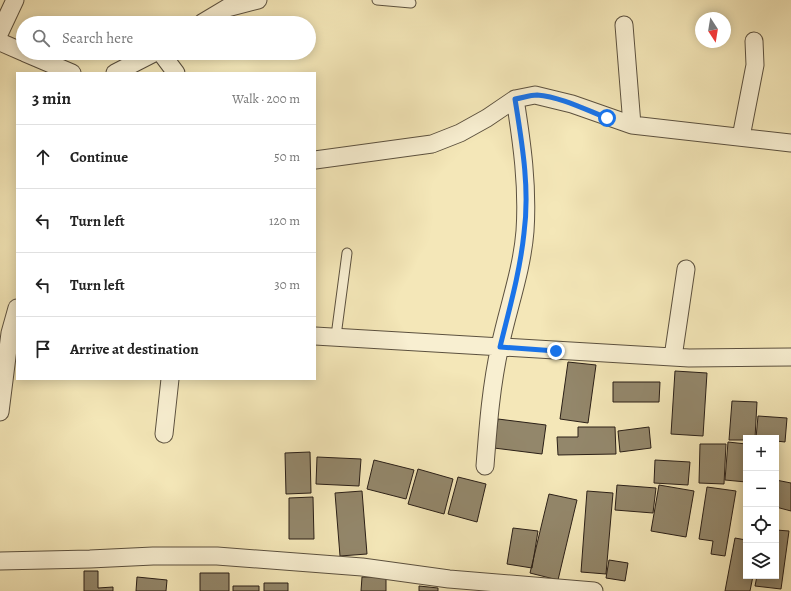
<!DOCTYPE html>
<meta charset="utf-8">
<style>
body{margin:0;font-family:Alegreya,serif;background:#f6f6f6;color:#222}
.controls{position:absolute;right:12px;bottom:12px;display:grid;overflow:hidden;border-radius:0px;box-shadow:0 2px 10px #0003}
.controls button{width:36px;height:36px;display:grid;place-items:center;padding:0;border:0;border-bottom:1px solid #e0e0e0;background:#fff;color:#222;font:20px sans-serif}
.compass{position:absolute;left:695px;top:12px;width:36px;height:36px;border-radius:50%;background:#fff;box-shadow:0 2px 10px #0003;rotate:168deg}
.stop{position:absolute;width:12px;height:12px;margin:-9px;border:3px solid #1a73e8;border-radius:50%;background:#fff}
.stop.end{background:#1a73e8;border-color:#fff;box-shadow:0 1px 4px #0008}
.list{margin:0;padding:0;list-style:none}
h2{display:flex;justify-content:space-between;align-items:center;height:52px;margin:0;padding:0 16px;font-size:17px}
h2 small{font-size:13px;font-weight:400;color:#767676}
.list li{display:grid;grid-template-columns:26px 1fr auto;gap:12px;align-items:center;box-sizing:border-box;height:64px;padding:0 16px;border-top:1px solid #e0e0e0}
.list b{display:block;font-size:15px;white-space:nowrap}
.list em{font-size:13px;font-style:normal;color:#767676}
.icon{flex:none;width:22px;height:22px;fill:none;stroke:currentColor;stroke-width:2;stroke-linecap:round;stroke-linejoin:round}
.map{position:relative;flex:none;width:791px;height:591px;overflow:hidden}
.search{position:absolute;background:#fff;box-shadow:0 2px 10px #0003;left:16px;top:16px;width:300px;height:44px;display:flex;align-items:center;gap:10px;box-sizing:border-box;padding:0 14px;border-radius:22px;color:#767676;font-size:15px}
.panel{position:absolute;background:#fff;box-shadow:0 2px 10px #0003;left:16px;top:72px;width:300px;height:308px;border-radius:0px}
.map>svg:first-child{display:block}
</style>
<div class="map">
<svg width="791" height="591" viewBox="0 0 791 591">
<rect width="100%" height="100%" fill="#f4e7b8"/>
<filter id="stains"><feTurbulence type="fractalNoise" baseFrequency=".005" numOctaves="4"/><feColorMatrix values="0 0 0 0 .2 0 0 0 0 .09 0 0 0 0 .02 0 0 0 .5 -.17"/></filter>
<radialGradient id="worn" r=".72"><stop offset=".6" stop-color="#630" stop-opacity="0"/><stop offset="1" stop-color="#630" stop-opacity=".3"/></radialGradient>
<path fill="#93876b" stroke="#2a1f17" d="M568,362L596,365L588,423L560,419Z
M675,371L707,373L703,436L671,434Z
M613,382H660L659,402H613Z
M732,401L757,402L755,438H746V440H729Z
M758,416L787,418L785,442L776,441V438H756Z
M498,419L546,425L542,454L494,448Z
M578,427H615L616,454L558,455L557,437H578Z
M649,427L651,448L620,452L618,431Z
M728,442L746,444V482L725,480Z
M700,444H726L724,484L699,483Z
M310,452L311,493L286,494L285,453Z
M317,457L361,459L359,486L316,484Z
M374,460L414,470L406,499L367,489Z
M655,460L690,462L688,485L654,483Z
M418,469L453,479L444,514L408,504Z
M458,477L486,484L477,522L448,514Z
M776,480L791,483V511L776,507Z
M617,485L656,488L653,513L615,510Z
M659,485L694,491L686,537L651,531Z
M707,487L736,491L725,556L711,554L713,541L699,539Z
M362,491L367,554L340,556L335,493Z
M587,491L613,493L606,574L581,572Z
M549,494L577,500L558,580L530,573Z
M313,497L314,539H289V498Z
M513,528L538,531L532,568L507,564Z
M776,530L789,531L781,589L755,586L757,576H776Z
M735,538L746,540V576H753L750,591H725Z
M609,560L628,563L625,581L606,578Z
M84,571H98V588L113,587V591H84Z
M200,573H229V591H200Z
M137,577L167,580L166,591H136Z
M362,577H386V591H361Z
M264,583H288V591H264Z
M233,586H259V591H233Z
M419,586L438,588V591H419Z"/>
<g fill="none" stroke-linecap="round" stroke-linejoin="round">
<g stroke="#5c513f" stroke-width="11">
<path id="lane" d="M377,0L411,3
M336,336L347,253"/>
</g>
<g stroke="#5c513f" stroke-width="19">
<path id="street" d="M202,23L227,8L258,0
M624,25L632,125
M0,32L15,0
M0,42L23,52
M25,53L72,73
M161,53L176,73
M115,73L154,53
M741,137L755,65L754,41
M315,160L432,144L460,133L487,118L515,99L535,95L572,104L632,125L791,143
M315,336L689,358L791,357
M673,357L686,269
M0,412L10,333L17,308
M164,434L170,379
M485,466C488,427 491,386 500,346C508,308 522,270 525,231C528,186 522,143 515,99
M0,561L90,559L153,556H217L362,567L449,579L594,591"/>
</g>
<use href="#lane" stroke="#f8efd1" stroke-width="9"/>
<use href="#street" stroke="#f8efd1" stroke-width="17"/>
</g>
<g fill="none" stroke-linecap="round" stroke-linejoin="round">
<path stroke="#1a73e8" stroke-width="5" d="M556,351L500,347C509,310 520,272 524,233C530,188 522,143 515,99C522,98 530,95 537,95C561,97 584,109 607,118"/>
</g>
<rect width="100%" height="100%" filter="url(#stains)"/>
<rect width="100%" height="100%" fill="url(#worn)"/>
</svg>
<div class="controls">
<button>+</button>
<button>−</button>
<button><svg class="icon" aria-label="locate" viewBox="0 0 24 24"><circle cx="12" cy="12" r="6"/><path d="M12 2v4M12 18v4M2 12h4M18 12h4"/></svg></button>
<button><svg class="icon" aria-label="layers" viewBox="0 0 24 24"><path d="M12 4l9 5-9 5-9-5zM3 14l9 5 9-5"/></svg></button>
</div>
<svg class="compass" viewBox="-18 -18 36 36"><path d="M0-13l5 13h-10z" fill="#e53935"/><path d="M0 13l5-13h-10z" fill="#767676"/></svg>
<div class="stop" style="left:607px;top:118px"></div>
<div class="stop end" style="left:556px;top:351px"></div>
<div class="search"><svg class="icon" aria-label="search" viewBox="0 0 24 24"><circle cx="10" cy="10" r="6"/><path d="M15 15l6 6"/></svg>Search here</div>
<section class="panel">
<h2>3 min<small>Walk · 200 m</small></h2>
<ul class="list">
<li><svg class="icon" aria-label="ahead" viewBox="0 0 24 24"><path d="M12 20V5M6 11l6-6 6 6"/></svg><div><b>Continue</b></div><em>50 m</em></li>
<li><svg class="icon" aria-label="left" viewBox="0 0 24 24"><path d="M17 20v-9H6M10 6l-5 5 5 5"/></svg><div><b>Turn left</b></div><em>120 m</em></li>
<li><svg class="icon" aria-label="left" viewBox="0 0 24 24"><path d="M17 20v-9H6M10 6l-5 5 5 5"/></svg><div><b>Turn left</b></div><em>30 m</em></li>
<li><svg class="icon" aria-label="arrive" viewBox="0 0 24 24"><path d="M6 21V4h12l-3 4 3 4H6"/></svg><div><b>Arrive at destination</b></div></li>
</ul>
</section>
</div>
